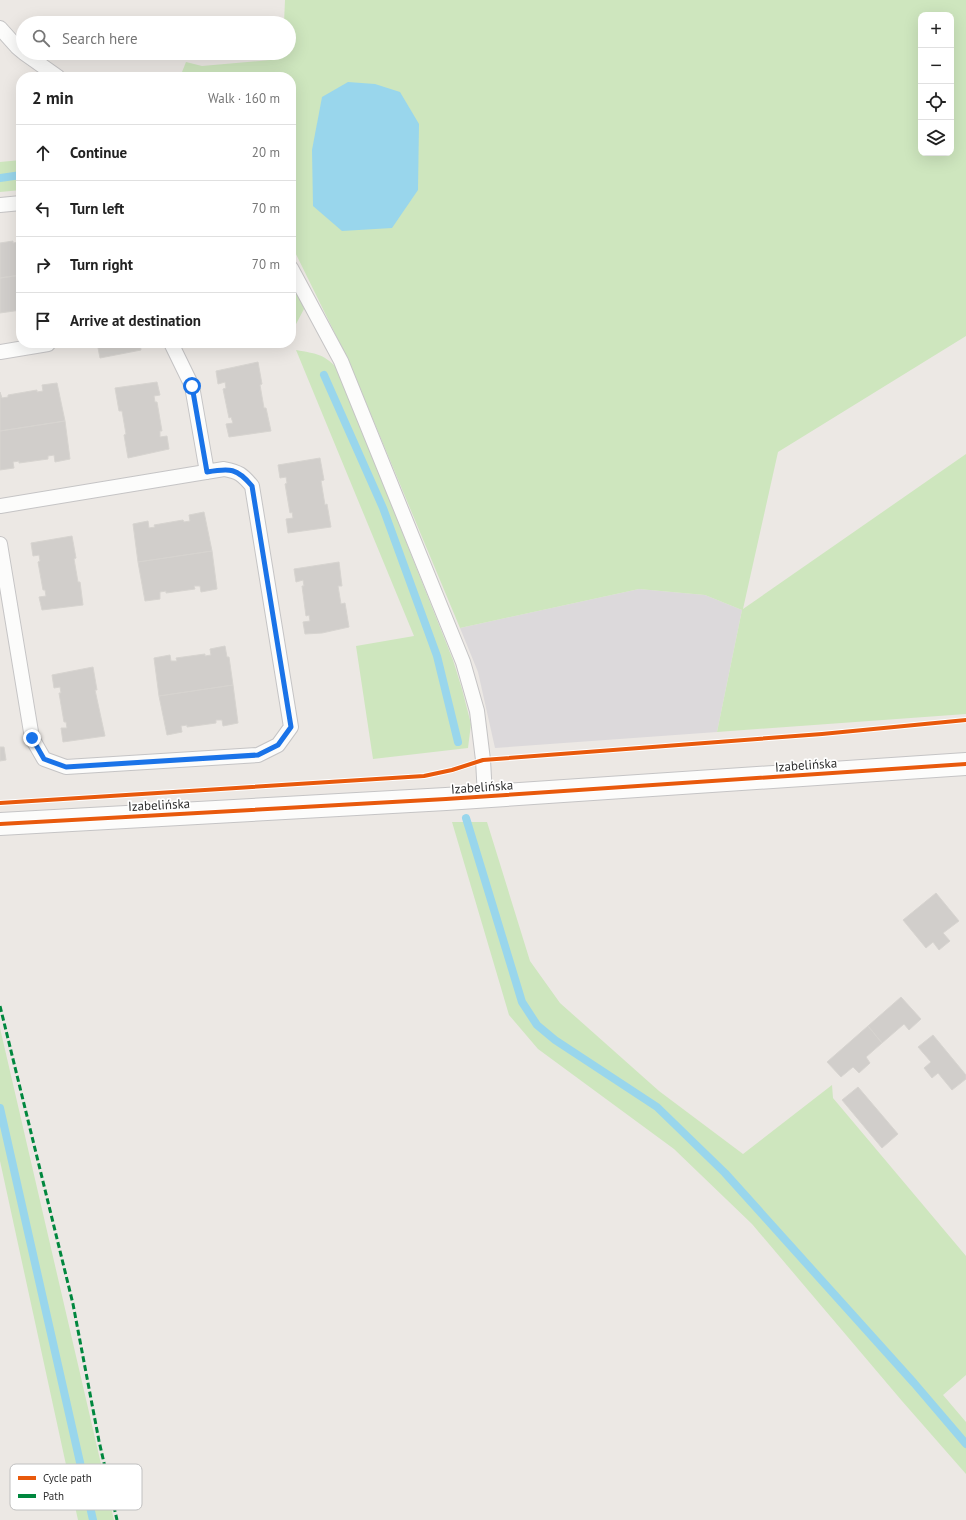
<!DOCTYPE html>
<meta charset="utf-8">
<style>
body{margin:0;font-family:"PT Sans",sans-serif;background:#f6f6f6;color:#222}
.controls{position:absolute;right:12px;top:12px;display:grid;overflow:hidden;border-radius:8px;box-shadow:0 4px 16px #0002}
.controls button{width:36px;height:36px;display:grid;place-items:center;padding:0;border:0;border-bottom:1px solid #e0e0e0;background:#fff;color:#222;font:20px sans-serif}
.stop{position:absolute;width:12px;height:12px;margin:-9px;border:3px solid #1a73e8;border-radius:50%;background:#fff}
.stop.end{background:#1a73e8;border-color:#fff;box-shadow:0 1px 4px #0008}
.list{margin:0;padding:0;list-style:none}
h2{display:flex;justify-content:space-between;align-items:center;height:52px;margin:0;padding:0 16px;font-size:17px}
h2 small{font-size:13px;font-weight:400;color:#767676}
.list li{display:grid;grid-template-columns:26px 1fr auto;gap:12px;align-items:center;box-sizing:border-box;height:56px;padding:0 16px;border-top:1px solid #e0e0e0}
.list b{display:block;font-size:15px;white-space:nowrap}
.list em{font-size:13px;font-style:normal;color:#767676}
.icon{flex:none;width:22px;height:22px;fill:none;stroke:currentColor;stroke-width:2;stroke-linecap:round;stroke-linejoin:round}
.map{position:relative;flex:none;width:966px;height:1520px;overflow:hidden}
.search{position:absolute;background:#fff;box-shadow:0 4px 16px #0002;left:16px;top:16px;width:280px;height:44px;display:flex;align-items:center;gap:10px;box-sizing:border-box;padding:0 14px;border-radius:22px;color:#767676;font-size:15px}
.panel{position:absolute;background:#fff;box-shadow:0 4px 16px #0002;left:16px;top:72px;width:280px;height:276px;border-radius:16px}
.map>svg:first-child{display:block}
</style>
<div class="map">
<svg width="966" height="1520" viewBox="0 0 966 1520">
<rect width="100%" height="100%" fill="#ece8e4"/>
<path fill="#dcd9db" d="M639,589L705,595L742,610L717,732L495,748L478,672L460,628Z"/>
<path fill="#cee6be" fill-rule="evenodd" d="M285,0H966V336L778,452L743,609L966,454V714L717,732L742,610L705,595L639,589L460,628L349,362L291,244V77H180L186,62L202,66L281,59L282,53H289V23H284ZM921,15H951V153H921Z
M21,160V190L0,192V162Z
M291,280L301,299L304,309L295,326L291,330Z
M296,350C317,354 322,353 337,368L453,660L462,689L471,724L468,748L373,759L356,646L414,636Z
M452,822H487L530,961L560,1003L659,1091L743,1154L832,1085L833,1098L966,1256V1375L943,1395L966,1422V1474L902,1401L752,1224L674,1149L538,1049L509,1015Z
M0,1028L114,1520H78L0,1161Z"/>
<path fill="#99d6ec" d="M348,82L375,84L400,92L419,124L418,190L392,228L342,231L313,206L312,150L322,97Z"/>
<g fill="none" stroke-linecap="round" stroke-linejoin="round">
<path stroke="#99d6ec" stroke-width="8" d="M0,178L21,175
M324,375L383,508L437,656L458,742
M466,818L522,1002L537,1025L555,1040L657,1107L725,1173L914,1383L966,1444
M0,1108L93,1520"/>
</g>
<path fill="#d1cecb" stroke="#d7d4d0" d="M18,236H21V275L0,278V243L13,241V243L19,242Z
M21,275V310L0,313V278Z
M97,343H140L141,350L100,358Z
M258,362L262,384L260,385L264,408H266L271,431L229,437L226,424L233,423L231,417L229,418L223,389L226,388L225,382L218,384L216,371Z
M157,382L160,395L154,396L155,402H157L162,431H160V437L167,436L169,449L128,458L124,435L126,434L122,411H119L115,388Z
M57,383L65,421L0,431V392L2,398L8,397V395L37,390V392L43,391L42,385Z
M65,421L70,459L55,462L54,455L48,456V459L19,463V461L13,462L14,468L0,470V431Z
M320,458L324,480L321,481L325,505L327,504L331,527L288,533L286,519L293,518L292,512L290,513L285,484L287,483L286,477L280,478L278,465Z
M204,512L212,551L138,562L133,524L148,521L149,528L155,527L154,525L183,520L184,522L190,521L189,515Z
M72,536L76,558L74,559L78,582H80L83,605L42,610L39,597L46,596L45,590H43L38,562L40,561L39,555L33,556L31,543Z
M212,551L217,589L201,592L200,586H194L195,589L166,593V591L160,592V599L145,601L138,562Z
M339,562L342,586H338L341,604L345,603L349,627L322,633L305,634L303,622L310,621L309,615L306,616L302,586H304L303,580L296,582L294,569Z
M225,646L227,657H229L233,685L159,696L154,658L170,655L171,661H177L176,658L205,654V656L211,655L210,649Z
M93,667L97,690H95L105,736L63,742L61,728H67L66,722H64L59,693H61L60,687L54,688L52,675Z
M233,685L238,723L223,726L222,720H216V723L187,727V725L181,726L182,732L167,735L159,696Z
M0,747H4L6,760L0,761Z
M936,893L959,921L943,933L950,941L939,950L933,942L926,948L903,920Z
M901,997L921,1019L909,1030L904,1024L882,1043L868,1026Z
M868,1026L882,1043L866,1057L870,1063L859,1073L853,1067L841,1077L827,1062Z
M933,1035L966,1075V1079L952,1090L938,1073L932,1078L924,1068L931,1062L918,1047Z
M858,1087L898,1134L882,1148L842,1100Z"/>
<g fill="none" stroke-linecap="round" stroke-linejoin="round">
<g stroke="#c5c4c5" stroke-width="16">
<path id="service" d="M0,28L17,47L23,52
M24,53L58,77
M0,205L21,203
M291,268L341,361L463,662L477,711L483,760L485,796
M171,343L192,386L207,472
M0,352L48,344
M0,506L224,469C239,472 242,474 252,486L291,727L278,745L258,755L66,767L44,759L32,738L0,544"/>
</g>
<g stroke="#c5c4c5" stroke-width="24">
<path id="tertiary" d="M0,824L446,799L966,764"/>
</g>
<use href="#service" stroke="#fcfcfb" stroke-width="14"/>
<use href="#tertiary" stroke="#fcfcfb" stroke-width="22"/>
<path stroke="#00873e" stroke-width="3" stroke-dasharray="6 3" stroke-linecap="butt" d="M0,1006L73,1304L99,1441L117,1520"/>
<g stroke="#fff" stroke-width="6">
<path id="cycleway" d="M0,803L424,776L452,770L483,760L822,734L966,720
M0,824L446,799L966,764"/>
</g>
<use href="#cycleway" stroke="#e8590c" stroke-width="4"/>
</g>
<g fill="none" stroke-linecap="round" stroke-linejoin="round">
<path stroke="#1a73e8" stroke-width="5" d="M32,738L44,759L66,767L258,755L278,745L291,727L252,486C237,468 230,468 207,472L192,386"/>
</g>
<g text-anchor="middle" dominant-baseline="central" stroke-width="3.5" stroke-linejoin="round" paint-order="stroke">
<g font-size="13" fill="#2e2e2e" stroke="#fff">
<text transform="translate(806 765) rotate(-4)">Izabelińska</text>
<text transform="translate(482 787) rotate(-4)">Izabelińska</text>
<text transform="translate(159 805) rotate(-3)">Izabelińska</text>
</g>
</g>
<rect x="10" y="1464" width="132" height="46" rx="6" fill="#fff" stroke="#c0c0c0" stroke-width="1"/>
<rect x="18" y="1476" width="18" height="4" fill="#e8590c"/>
<rect x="18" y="1494" width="18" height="4" fill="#00873e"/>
<g font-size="11" fill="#2e2e2e">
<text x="43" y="1482">Cycle path</text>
<text x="43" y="1500">Path</text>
</g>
</svg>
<div class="controls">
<button>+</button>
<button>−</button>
<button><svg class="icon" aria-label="locate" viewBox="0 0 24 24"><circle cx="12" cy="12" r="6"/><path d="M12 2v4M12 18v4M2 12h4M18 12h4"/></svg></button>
<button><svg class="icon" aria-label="layers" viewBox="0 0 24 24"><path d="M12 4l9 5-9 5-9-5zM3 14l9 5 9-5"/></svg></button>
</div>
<div class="stop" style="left:192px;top:386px"></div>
<div class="stop end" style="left:32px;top:738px"></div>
<div class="search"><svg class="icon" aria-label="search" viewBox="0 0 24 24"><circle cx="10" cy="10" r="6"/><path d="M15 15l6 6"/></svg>Search here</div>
<section class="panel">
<h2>2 min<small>Walk · 160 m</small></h2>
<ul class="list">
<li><svg class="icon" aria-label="ahead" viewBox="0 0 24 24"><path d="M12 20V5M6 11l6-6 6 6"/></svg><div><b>Continue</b></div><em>20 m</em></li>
<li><svg class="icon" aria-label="left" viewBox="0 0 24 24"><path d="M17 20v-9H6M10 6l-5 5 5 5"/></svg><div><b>Turn left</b></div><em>70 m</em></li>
<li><svg class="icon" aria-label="right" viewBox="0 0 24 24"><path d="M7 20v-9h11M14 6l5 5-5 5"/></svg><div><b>Turn right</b></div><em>70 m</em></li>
<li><svg class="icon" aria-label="arrive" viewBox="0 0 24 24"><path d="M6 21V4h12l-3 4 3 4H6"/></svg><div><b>Arrive at destination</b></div></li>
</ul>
</section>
</div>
